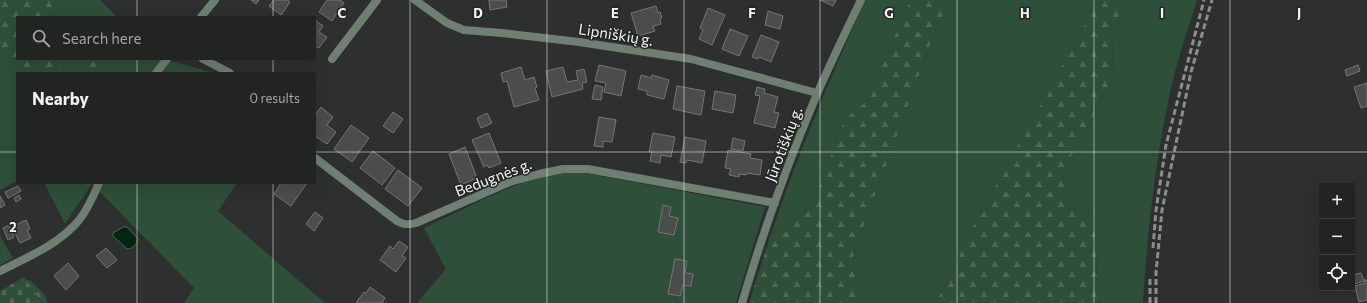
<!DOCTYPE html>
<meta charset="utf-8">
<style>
body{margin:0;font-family:Commissioner,sans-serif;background:#2a2c2a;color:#f1f3f6}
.controls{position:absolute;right:12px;bottom:12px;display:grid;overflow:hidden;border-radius:0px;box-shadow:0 4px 16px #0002}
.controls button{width:36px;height:36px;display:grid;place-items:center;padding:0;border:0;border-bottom:1px solid #3f4140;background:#222422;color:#f1f3f6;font:20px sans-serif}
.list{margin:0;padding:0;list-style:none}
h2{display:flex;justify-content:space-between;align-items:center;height:52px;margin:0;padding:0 16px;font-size:17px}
h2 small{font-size:13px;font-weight:400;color:#a2a4a5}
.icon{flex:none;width:22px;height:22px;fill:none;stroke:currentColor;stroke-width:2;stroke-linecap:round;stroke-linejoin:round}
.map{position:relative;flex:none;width:1367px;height:303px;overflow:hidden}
.search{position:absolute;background:#222422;box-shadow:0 4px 16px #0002;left:16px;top:16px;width:300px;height:44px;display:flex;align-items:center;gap:10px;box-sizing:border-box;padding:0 14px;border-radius:0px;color:#a2a4a5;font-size:15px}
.panel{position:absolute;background:#222422;box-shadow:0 4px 16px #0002;left:16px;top:72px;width:300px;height:112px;border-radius:0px}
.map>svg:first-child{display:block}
</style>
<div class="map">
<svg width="1367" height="303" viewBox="0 0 1367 303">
<defs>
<pattern id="forest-firs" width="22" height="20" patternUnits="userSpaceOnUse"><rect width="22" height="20" fill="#2e4f39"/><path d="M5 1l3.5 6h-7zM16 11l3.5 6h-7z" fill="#4d6956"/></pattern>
<pattern id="cemetery-stones" width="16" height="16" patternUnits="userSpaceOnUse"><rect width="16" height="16" fill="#2e4f39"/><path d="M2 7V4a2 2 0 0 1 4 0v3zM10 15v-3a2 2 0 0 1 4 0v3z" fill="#4d6956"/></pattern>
</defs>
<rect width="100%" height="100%" fill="#2d302e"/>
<path fill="#2e4f39" d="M55,0H100L117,17H51L52,7Z
M865,0H910L869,98C861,107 851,112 844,121L813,203L807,211L785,223L771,234C798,154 831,77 865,0Z
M951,0H1100L964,242L949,280L938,298V303H857L858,298L853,259L855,246L860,236L938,24Z
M1123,0H1197C1187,32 1176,64 1169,97C1155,165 1147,234 1143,303H1098L1095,226L1090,213L1077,206L1067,195L1062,178L1067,164L1113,78L1112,40Z
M0,46L22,70L27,73H17V181L0,190Z
M54,59H163L192,67L183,73H102L101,67L76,66L73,73H55L57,70Z
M574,172L591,174L765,207L736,303H417L446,269L424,228C460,211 499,190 537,178C549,174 561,173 574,172Z
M44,183H237L218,211L325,303H184L194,288L92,184L65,224Z
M0,236L13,258L0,265Z"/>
<path fill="url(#forest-firs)" d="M0,0H55L52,7L51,17H17V59H54L57,70L55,73H27L22,70L0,46Z
M910,0H951L938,24L860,236L855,246L853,259L858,298L857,303H749L771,234L785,223L807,211L813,203L844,121C851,112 861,107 869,98Z
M1099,0H1123L1112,40L1113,78L1067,164L1062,178L1067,195L1077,206L1090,213L1095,226L1098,303H938V298L949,280L964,242Z
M85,59L95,60L102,67V73H73L76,66Z
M192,67L214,73H183Z
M21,279L31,281L44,294L48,303H0Z"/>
<path fill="url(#cemetery-stones)" d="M24,277L42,303H0V291Z"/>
<path fill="#022612" stroke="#4a6456" d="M123,227H127L138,239C137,245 132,249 127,249L113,236V233Z"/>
<path fill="#4a4d4b" stroke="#737774" d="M251,0H259L256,4Z
M274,0H288L290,2L281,15L269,6Z
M327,0H340L344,3L332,21L319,12Z
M489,0H506L507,7L490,10Z
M820,0H836L833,6Z
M656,6L658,13L660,12L662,18L660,19L661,24L653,26L655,31L638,36L631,13Z
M708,8L725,15L712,45L699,39L703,30L700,28Z
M768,11L783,16L780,29L765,25Z
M315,20L323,26L319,32L327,37L319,48L315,46Z
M730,29L748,36L739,56L722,49Z
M761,35L779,42L771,62L759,57L758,59L752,57Z
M599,65L626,71L621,96L604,92L606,83L595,81Z
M1358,65L1360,71L1347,76L1345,70Z
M521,67L525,80L534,77L537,87L535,88L539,100L514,107L507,81L503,82L501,73Z
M563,67L567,82L578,80L576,71L584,69L587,82L582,83L583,89L552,97L546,71Z
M641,75L651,78L652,75L669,80L664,99L647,95V91L638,89Z
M1367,83V106L1361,108L1354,87Z
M595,85L603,87L601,100L592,99Z
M677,86L705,91L701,115L673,109Z
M757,87L765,89L764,93L778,97L774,112L779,113L775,128L754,123L760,96L755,95Z
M715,91L736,95L733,113L712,109Z
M321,107L333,117L327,125L336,132L327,144L315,136V115Z
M393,112L403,119L393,133L383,126Z
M487,113L492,123L481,128L477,118Z
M599,117L616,120L612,142L603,141V147L594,146Z
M351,125L369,138L352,162L334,149Z
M489,133L501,163L489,168L487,165L484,167L472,140Z
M653,133L675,137L671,157L661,155L660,163L650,161L652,152H649Z
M685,137L706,141L702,163L687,160L686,163L680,162Z
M733,138L745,141L743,151L731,149Z
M465,147L477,178L461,185L449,154Z
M728,150L751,154L750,158L762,160L760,175L747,173L746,175L739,174V177L729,175L731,169L725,168Z
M373,151L395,168L382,185L360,168Z
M398,170L422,188L408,206L385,189Z
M281,183H307L291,206L274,194Z
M18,186L21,191L8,198L5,192Z
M19,195L21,199L16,202L14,198Z
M0,196L5,205L0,208Z
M663,205L671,207L669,216L678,218L674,235L658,232Z
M315,212L323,218L314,231L306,224Z
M26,220L30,229L27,230L31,238L20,243L12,227Z
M9,225L14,237L8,240L3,228Z
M399,241L408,247L402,256L406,258L396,272L380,260L390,246L393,249Z
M106,248L117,260L107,268L96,256Z
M675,259L687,261L685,273L693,274L691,286L683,285L680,296L668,294Z
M68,263L79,276L66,290L54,276Z
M1361,273L1364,281L1354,284L1352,275Z
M1364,280H1367V300L1359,302L1355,286L1365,283Z
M370,287L385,298L382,303H356L364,292L366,293Z"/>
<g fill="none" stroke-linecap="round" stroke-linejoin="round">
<path stroke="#6f7f74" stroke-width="8" d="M415,0L447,23L464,30L502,33L579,42L691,59L817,93
M201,17L215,0
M203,59L230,73
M332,59L377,0
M156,73L167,59
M315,158L397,221C404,225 409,225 416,223L510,182L539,174L563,169H588L775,203
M0,271C28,257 60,244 80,219C88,208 94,195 99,183
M742,303C763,232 788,162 817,94C831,62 846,31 861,0"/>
<path stroke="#8c8e8d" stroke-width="3" stroke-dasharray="6 3" stroke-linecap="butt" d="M1153,248L1156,210L1166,145L1204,0
M1150,303V278
M1156,303V273L1162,210L1191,72L1212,0"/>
</g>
<path fill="none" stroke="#f3f5f4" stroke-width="1" stroke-opacity="0.55" d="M137,0V17M273,0V17M410,0V303M547,0V303M684,0V303M820,0V303M957,0V303M1094,0V303M1230,0V303M137,59V73M273,59V73M0,152H17M315,152H1367M137,183V303M273,183V303"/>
<g text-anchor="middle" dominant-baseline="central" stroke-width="3" stroke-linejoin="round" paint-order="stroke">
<g font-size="15" fill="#f3f5f4" stroke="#232624">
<text transform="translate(616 34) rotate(9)">Lipniškių g.</text>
<text transform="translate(783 144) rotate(-69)">Jūrotiškių g.</text>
<text transform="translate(493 177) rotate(-21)">Bedugnės g.</text>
</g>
</g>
<g font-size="13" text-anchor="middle" font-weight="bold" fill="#f3f5f4" stroke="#232624" stroke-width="3" stroke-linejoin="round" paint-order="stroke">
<text x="342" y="18">C</text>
<text x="478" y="18">D</text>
<text x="615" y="18">E</text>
<text x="752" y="18">F</text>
<text x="889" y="18">G</text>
<text x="1025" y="18">H</text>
<text x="1162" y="18">I</text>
<text x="1299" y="18">J</text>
<text x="13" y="232">2</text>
</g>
</svg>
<div class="controls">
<button>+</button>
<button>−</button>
<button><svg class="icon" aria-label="locate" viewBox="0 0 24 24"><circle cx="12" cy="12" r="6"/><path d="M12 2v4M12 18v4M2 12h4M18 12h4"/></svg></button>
</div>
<div class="search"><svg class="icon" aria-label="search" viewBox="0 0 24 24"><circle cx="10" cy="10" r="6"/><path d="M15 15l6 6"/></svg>Search here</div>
<section class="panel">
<h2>Nearby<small>0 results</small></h2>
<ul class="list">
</ul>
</section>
</div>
